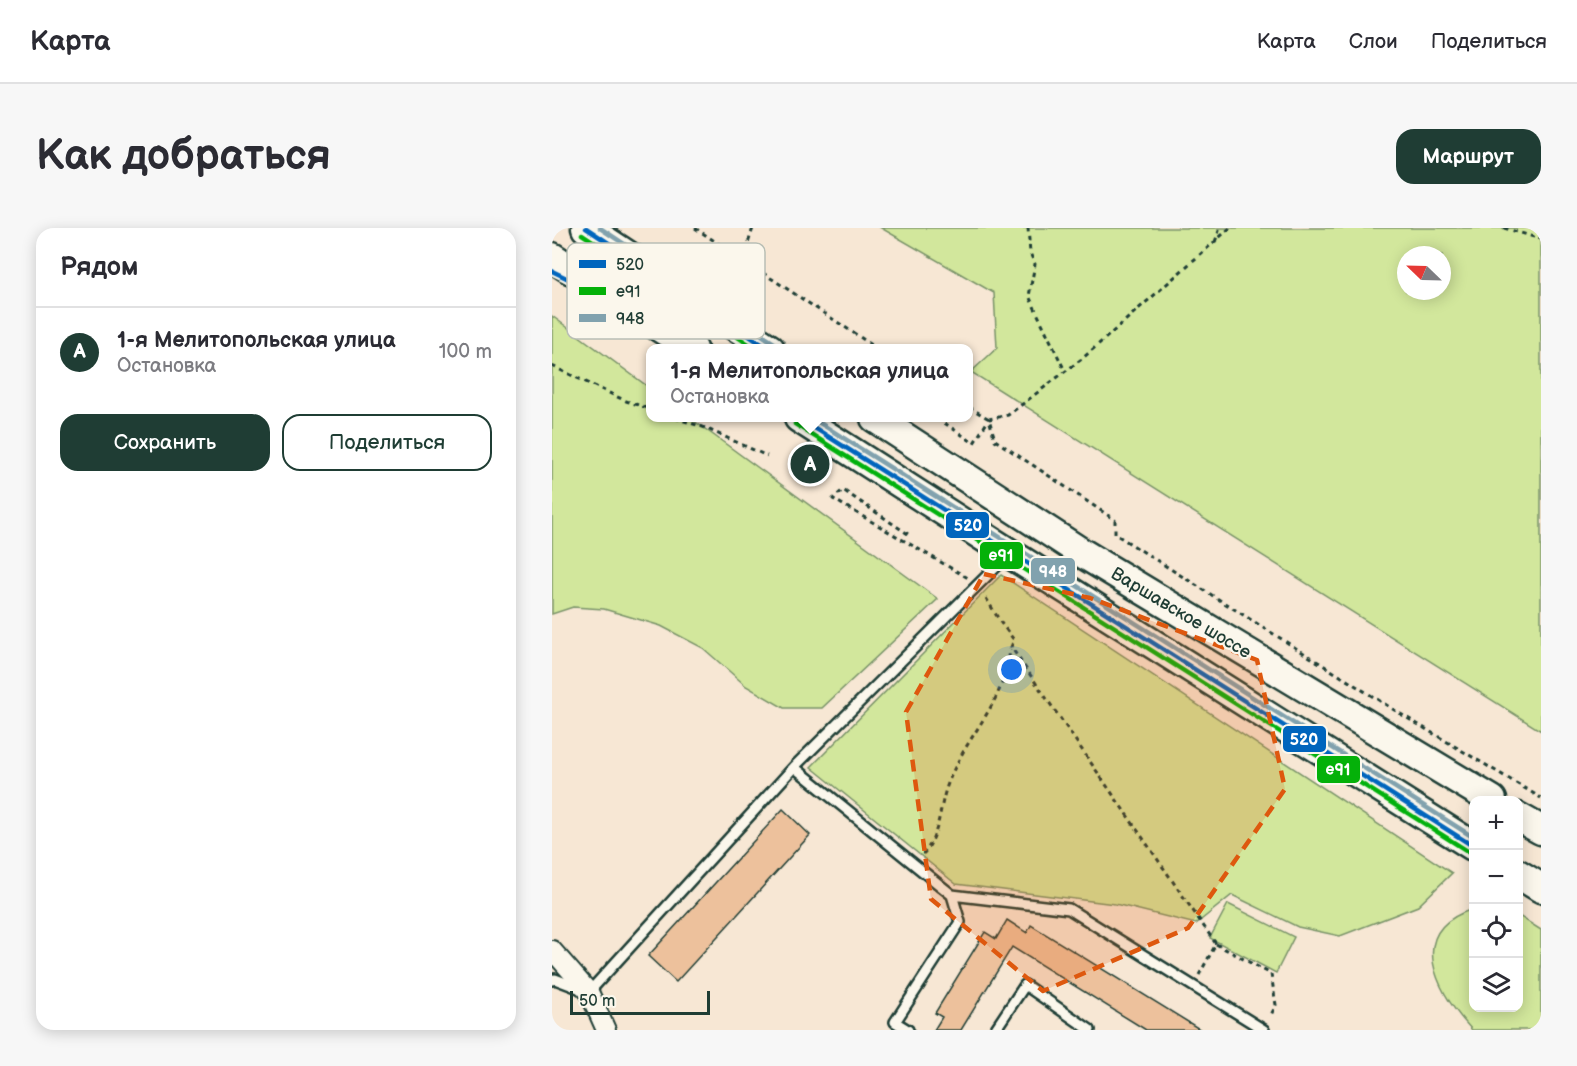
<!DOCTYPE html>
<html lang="ru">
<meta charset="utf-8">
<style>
body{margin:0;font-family:"Balsamiq Sans",sans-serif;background:#f7f7f7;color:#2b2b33}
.controls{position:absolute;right:18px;bottom:18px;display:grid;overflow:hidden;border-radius:12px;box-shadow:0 3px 15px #0003}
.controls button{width:54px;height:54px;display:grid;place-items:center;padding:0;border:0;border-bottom:2px solid #e1e1e2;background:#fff;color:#2b2b33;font:30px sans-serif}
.compass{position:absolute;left:845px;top:18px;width:54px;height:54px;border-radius:50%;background:#fff;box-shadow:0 3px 15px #0003;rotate:293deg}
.scale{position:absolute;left:18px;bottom:15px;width:140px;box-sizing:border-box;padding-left:6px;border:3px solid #1f3d34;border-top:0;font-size:16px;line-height:21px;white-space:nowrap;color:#1f3d34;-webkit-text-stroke:4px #fbf7ec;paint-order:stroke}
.you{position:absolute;left:460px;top:442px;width:21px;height:21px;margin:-15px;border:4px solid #fff;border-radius:50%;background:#1a73e8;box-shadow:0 0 0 9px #1a73e833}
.badge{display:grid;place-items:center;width:39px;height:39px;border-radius:50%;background:#1f3d34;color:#fff;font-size:20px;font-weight:700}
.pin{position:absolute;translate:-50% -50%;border:3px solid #fff;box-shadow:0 2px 6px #0006}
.popup{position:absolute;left:94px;top:116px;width:327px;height:78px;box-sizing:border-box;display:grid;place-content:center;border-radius:12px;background:#fff;filter:drop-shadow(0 2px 4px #0005);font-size:20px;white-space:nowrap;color:#7c7c81}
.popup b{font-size:22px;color:#2b2b33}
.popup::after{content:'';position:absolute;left:50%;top:100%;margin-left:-12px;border:12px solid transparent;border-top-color:#fff}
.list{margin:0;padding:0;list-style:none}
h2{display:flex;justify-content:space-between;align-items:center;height:78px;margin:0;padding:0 24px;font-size:26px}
h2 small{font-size:20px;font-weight:400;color:#7c7c81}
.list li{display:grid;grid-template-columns:39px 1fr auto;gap:18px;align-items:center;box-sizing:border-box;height:90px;padding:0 24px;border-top:2px solid #e1e1e2}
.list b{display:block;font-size:22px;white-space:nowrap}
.list p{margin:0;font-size:20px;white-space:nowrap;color:#7c7c81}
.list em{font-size:20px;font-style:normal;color:#7c7c81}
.actions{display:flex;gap:12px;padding:18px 24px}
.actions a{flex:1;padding:14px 0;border:2px solid #1f3d34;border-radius:18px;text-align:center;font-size:21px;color:#1f3d34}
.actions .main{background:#1f3d34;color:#fff}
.icon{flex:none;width:33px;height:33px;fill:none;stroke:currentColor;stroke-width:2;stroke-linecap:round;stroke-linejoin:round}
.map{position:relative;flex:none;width:989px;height:802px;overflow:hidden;border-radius:18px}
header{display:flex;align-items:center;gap:36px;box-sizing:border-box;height:84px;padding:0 30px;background:#fff;border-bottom:2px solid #e1e1e2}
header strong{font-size:28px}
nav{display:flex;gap:33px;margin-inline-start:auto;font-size:21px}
.intro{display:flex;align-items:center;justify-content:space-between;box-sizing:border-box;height:144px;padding:0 36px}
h1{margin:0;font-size:42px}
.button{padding:15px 27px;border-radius:18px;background:#1f3d34;color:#fff;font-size:21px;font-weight:700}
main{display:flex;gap:36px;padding:0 36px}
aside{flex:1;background:#fff;border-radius:18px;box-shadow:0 3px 15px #0003}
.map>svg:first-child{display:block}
</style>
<header>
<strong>Карта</strong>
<nav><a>Карта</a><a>Слои</a><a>Поделиться</a></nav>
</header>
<div class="intro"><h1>Как добраться</h1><a class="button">Маршрут</a></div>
<main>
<aside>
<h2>Рядом<small></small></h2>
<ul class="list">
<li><span class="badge">A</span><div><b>1-я Мелитопольская улица</b><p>Остановка</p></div><em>100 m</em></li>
</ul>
<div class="actions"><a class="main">Сохранить</a><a>Поделиться</a></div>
</aside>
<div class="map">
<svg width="989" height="802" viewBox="0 0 989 802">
<rect width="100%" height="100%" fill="#f7e7d4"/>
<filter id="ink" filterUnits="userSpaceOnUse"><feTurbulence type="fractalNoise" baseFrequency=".0167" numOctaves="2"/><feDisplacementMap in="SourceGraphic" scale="12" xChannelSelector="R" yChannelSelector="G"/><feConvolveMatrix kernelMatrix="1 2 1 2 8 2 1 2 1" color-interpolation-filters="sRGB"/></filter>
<g filter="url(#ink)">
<path fill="#d2e79c" stroke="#789268" stroke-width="1.5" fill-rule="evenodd" d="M329,0H989V503L419,144L445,120L442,65ZM854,27H890V63H854Z
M0,88L99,161V190H138L386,371L270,480H232L194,458L151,420L109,398L52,381L21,379L0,386Z
M449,347L900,645L866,678L788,708L746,699L680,667L644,696L563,676L404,656L259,539Z
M676,676L742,709L724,745L658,710Z
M921,681V780H966L967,688L989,702V802H920C886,765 851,703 921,681Z"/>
<path fill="#edc19c" stroke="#1f3d34" stroke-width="1.5" d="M231,581L258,607L124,754L96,728Z
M455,692L475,705L479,697L649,802H594L460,719L409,802H382L390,789L383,785L433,704L444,711Z"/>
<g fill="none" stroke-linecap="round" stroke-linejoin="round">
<g stroke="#1f3d34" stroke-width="14">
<path id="lane" d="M242,539L400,667L517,681L712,802
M0,752L3,751L37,764L242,539L456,327
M356,802L343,794L408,694L400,667
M443,802L473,757L538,802"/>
</g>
<g stroke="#1f3d34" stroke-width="22">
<path id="street" d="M0,722L37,764L54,802"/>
</g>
<g stroke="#1f3d34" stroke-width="33">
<path id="primary" d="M34,0L218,121
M0,29L141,121
M247,190L457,325L921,618
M323,190L530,325L940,572
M966,589L989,602
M966,646L989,660"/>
</g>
<path stroke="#1f3d34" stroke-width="3" stroke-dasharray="4.5 4.5" stroke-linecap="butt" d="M143,0L326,121
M476,0L478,25L483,36L477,68L513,143
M952,0L989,11
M663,14L668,0
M191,31L201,0
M0,138L74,173L99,181
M417,179L437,191L443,212L563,292V306L847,485L989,570
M123,190L151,199L215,228
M385,190L422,215L437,191L456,187L531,130L678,0
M356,306L291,262L281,271L416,350
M434,370L449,395L462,412L459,419L664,716L647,747
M370,625H372C387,608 387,583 394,561C412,507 452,480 458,421
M664,716L719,746L724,777L718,789"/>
<use href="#lane" stroke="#fbf7ec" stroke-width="9"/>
<use href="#street" stroke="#fbf7ec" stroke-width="18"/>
<use href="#primary" stroke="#fbf7ec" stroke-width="28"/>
<g stroke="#fbf7ec" stroke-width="9">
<path id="bus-1" d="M34,0L217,121
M0,43L87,85L101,94
M247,190L921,618"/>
</g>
<g stroke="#fbf7ec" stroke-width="9">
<path id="bus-2" d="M30,6L204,121
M243,196L917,624"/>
</g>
<g stroke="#fbf7ec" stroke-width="9">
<path id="bus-3" d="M48,0L222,115
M260,190L921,609"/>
</g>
<use href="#bus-1" stroke="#0065bd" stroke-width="4.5"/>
<use href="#bus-2" stroke="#04b109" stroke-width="4.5"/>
<use href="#bus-3" stroke="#81a2ae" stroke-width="4.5"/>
</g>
</g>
<path fill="#de580e" fill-opacity="0.2" stroke="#de580e" stroke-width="4.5" stroke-dasharray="12 8" stroke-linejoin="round" d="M432,346L538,370L705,432L733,561L636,700L491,763L379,671L354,484Z"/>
<g text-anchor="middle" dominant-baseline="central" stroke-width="4.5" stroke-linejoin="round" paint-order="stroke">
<g font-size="18" fill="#1f3d34" stroke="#fbf7ec">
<text transform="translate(629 385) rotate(31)">Варшавское шоссе</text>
</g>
</g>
<rect x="15" y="15" width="198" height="96" rx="9" fill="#fbf7ec" stroke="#b9bfb5" stroke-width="1.5"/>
<rect x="27" y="32" width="27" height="8" fill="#0065bd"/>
<rect x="27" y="59" width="27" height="8" fill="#04b109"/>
<rect x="27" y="86" width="27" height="8" fill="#81a2ae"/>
<g font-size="16" fill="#1f3d34">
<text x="64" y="42">520</text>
<text x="64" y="69">е91</text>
<text x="64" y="96">948</text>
</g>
<g stroke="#fbf7ec" stroke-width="2">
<rect x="393" y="283" width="45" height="28" rx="6" fill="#0065bd"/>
<rect x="427" y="313" width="45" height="29" rx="6" fill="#04b109"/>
<rect x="478" y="329" width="46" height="28" rx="6" fill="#81a2ae"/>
<rect x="730" y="497" width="45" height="28" rx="6" fill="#0065bd"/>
<rect x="764" y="527" width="45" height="29" rx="6" fill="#04b109"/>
</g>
<g font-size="16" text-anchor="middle" font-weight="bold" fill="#fff">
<text x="416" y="303">520</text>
<text x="449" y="333">е91</text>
<text x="501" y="349">948</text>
<text x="752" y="517">520</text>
<text x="786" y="547">е91</text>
</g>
</svg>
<div class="controls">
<button>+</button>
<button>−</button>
<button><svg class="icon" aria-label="locate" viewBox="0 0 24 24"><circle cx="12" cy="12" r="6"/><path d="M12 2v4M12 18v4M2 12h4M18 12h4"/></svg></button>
<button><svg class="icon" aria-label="layers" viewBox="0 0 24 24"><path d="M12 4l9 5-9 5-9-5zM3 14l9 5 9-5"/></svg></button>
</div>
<svg class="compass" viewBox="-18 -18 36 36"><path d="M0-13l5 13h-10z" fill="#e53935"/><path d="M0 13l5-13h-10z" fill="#7c7c81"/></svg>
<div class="scale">50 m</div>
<div class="you"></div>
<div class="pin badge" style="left:258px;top:236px">A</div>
<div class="popup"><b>1-я Мелитопольская улица</b>Остановка</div>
</div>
</main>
